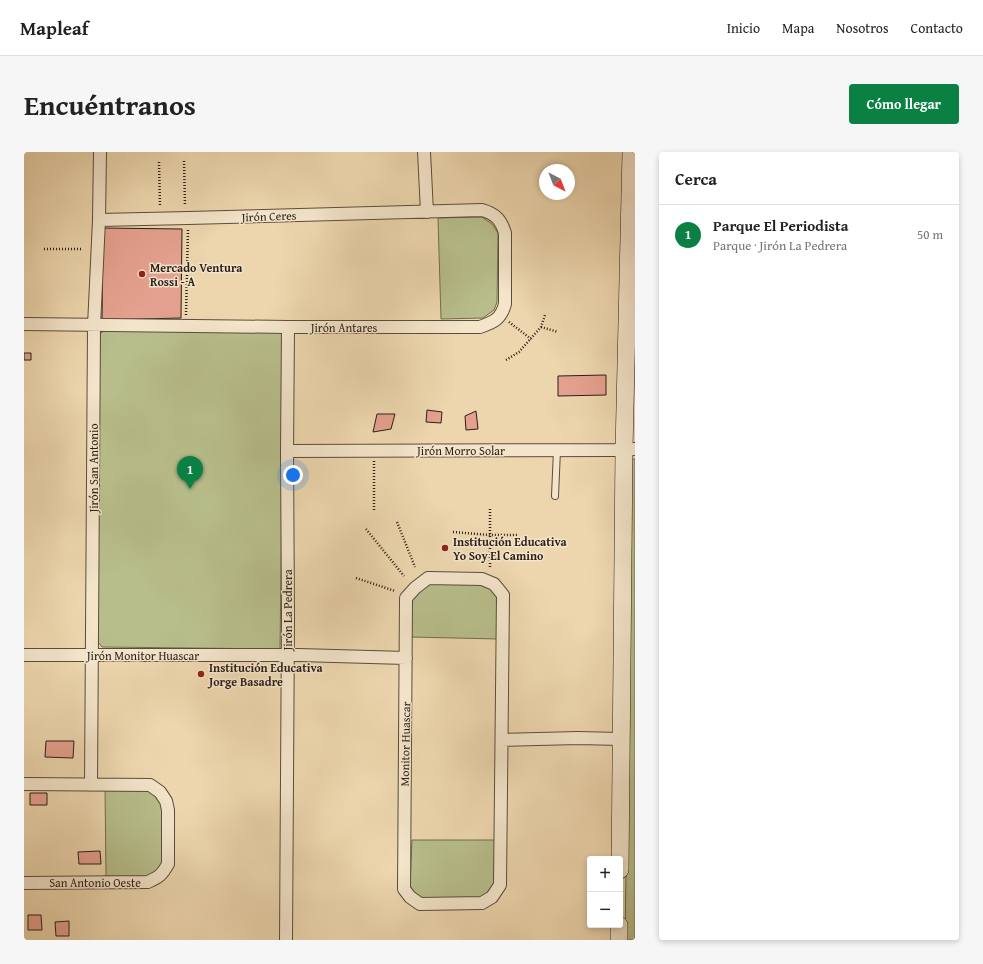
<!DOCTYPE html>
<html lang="es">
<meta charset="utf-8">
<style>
body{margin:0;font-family:"Gentium Book Plus",serif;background:#f6f6f6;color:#222}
.controls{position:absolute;right:12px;bottom:12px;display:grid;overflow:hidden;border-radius:4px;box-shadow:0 2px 6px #0003}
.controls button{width:36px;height:36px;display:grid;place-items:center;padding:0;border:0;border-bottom:1px solid #e0e0e0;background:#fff;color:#222;font:20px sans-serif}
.compass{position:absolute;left:515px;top:12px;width:36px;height:36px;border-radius:50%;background:#fff;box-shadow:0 2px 6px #0003;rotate:138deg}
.you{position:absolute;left:269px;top:323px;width:14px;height:14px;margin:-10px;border:3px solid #fff;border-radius:50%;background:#1a73e8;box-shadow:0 0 0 6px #1a73e833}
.badge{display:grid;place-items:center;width:26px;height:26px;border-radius:50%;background:#0b8043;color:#fff;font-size:13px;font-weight:700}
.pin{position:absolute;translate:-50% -33px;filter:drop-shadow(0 1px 2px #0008)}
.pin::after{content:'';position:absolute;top:21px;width:14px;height:12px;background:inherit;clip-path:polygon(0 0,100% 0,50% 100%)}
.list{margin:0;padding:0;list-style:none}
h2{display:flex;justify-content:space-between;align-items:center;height:52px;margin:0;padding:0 16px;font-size:17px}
h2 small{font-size:13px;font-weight:400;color:#767676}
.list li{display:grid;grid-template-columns:26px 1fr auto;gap:12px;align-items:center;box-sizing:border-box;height:60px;padding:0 16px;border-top:1px solid #e0e0e0}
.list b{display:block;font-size:15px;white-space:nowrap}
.list p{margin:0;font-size:13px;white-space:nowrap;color:#767676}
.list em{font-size:13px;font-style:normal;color:#767676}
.map{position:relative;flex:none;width:611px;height:788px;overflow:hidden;border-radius:4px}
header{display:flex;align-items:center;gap:24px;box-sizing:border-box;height:56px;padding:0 20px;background:#fff;border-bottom:1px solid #e0e0e0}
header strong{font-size:19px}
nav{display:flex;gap:22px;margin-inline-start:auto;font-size:14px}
.intro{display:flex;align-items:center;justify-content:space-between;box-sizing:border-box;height:96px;padding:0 24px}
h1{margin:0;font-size:28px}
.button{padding:10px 18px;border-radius:4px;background:#0b8043;color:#fff;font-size:14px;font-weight:700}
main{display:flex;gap:24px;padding:0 24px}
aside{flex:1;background:#fff;border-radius:4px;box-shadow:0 2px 6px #0003}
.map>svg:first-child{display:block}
</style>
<header>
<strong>Mapleaf</strong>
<nav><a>Inicio</a><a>Mapa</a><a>Nosotros</a><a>Contacto</a></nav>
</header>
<div class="intro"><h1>Encuéntranos</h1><a class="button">Cómo llegar</a></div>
<main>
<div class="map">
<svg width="611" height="788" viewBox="0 0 611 788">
<rect width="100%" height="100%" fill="#edd6ae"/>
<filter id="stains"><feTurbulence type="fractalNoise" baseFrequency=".005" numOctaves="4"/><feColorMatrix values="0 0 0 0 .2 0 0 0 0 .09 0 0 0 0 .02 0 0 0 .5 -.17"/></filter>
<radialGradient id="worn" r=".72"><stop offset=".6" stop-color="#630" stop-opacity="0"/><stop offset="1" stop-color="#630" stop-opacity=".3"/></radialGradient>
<path fill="#b7be8b" stroke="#706e51" d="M458,65L468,72L474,81L473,150L470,158L459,166L417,167L414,66Z
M82,178L253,179L260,184L256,497L78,495L74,490L75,182Z
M608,307H611V788H601Z
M408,428L457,430L475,444L474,487L387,485L386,448Z
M81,636H127L136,643L142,663L138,715L124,726L82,724Z
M388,688H473L470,733L465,742L457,747L398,748L386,737Z"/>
<path fill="#e5a18f" stroke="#2a1f17" d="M79,76L158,77L157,166L78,168Z
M0,201H7V208H0Z
M582,223V243L534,244V224Z
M403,258L418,260L417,271L402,270Z
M452,259L454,277L442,278L441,264Z
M353,262H371L367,277L349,280Z
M22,589H50L49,606L21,605Z
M6,641H23V653H6Z
M76,699L77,712H55L54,700Z
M4,763H17L18,778H4Z
M45,769V784H32L31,770Z"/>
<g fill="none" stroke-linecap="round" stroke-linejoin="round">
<g stroke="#5b4d3d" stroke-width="8">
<path id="lane" d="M531,344L533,298"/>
</g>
<g stroke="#5b4d3d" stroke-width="14">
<path id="street" d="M400,0L403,60
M0,172L264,175H456C470,170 477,167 481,152V81C477,68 472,62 458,58L164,66L75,68
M263,299L591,298L611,297
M404,426L458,427L470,432L479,443L476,733L468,745L458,751L396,752L386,745L380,737L382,446L391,436Z
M0,503H275L382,506
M478,588L554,586L597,587
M0,632L126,633L136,640L142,649L144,658V712C138,723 135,725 124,730L0,731
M67,633L70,174L75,68L76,0
M262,788L264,466L263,299L264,175"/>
</g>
<g stroke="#2a1f17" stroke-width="18">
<path id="secondary" d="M596,718L600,298L607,0
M595,788V773"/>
</g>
<path stroke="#2a1f17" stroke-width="2.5" stroke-dasharray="1 2" stroke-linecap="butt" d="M160,9L161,54
M135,10L136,55
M20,97H57
M162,163L164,78
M485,170L507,187
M517,175L534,180
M482,208L495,200L517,175L521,163
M350,309V360
M373,370L391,415
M342,377L380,424
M429,380L466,383H493
M466,415V356
M332,426L371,439"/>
<use href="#lane" stroke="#f3e4ca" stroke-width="6"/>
<use href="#street" stroke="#f3e4ca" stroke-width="12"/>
<use href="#secondary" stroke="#f3e4ca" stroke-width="17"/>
</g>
<g fill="#8f2418" stroke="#f3e4ca" stroke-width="1.5">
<circle cx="118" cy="122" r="4"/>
<circle cx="421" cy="396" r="4"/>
<circle cx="177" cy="522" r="4"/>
</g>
<g text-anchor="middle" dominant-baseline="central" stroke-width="3" stroke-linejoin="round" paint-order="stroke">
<g font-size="12" fill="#2a1f17" stroke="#f3e4ca">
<text transform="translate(245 64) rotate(-2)">Jirón Ceres</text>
<text x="320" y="175">Jirón Antares</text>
<text x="437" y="298">Jirón Morro Solar</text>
<text transform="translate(69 316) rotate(-90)">Jirón San Antonio</text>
<text transform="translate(263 458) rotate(-90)">Jirón La Pedrera</text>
<text x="119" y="503">Jirón Monitor Huascar</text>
<text transform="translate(381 592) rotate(-89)">Monitor Huascar</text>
<text x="71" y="730">San Antonio Oeste</text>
</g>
<g font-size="12" font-weight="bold" fill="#2a1f17" stroke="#f3e4ca" text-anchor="start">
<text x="126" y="115">Mercado Ventura<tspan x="126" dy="14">Rossi - A</tspan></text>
<text x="429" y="389">Institución Educativa<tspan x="429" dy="14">Yo Soy El Camino</tspan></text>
<text x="185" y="515">Institución Educativa<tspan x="185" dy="14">Jorge Basadre</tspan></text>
</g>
</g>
<rect width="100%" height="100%" filter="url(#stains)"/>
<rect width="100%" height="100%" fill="url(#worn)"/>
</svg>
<div class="controls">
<button>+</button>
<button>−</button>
</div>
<svg class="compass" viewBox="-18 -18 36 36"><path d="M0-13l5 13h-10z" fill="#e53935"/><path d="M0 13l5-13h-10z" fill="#767676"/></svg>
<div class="you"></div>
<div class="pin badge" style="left:166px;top:337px">1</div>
</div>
<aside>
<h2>Cerca<small></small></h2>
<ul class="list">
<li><span class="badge">1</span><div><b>Parque El Periodista</b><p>Parque · Jirón La Pedrera</p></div><em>50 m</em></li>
</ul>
</aside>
</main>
